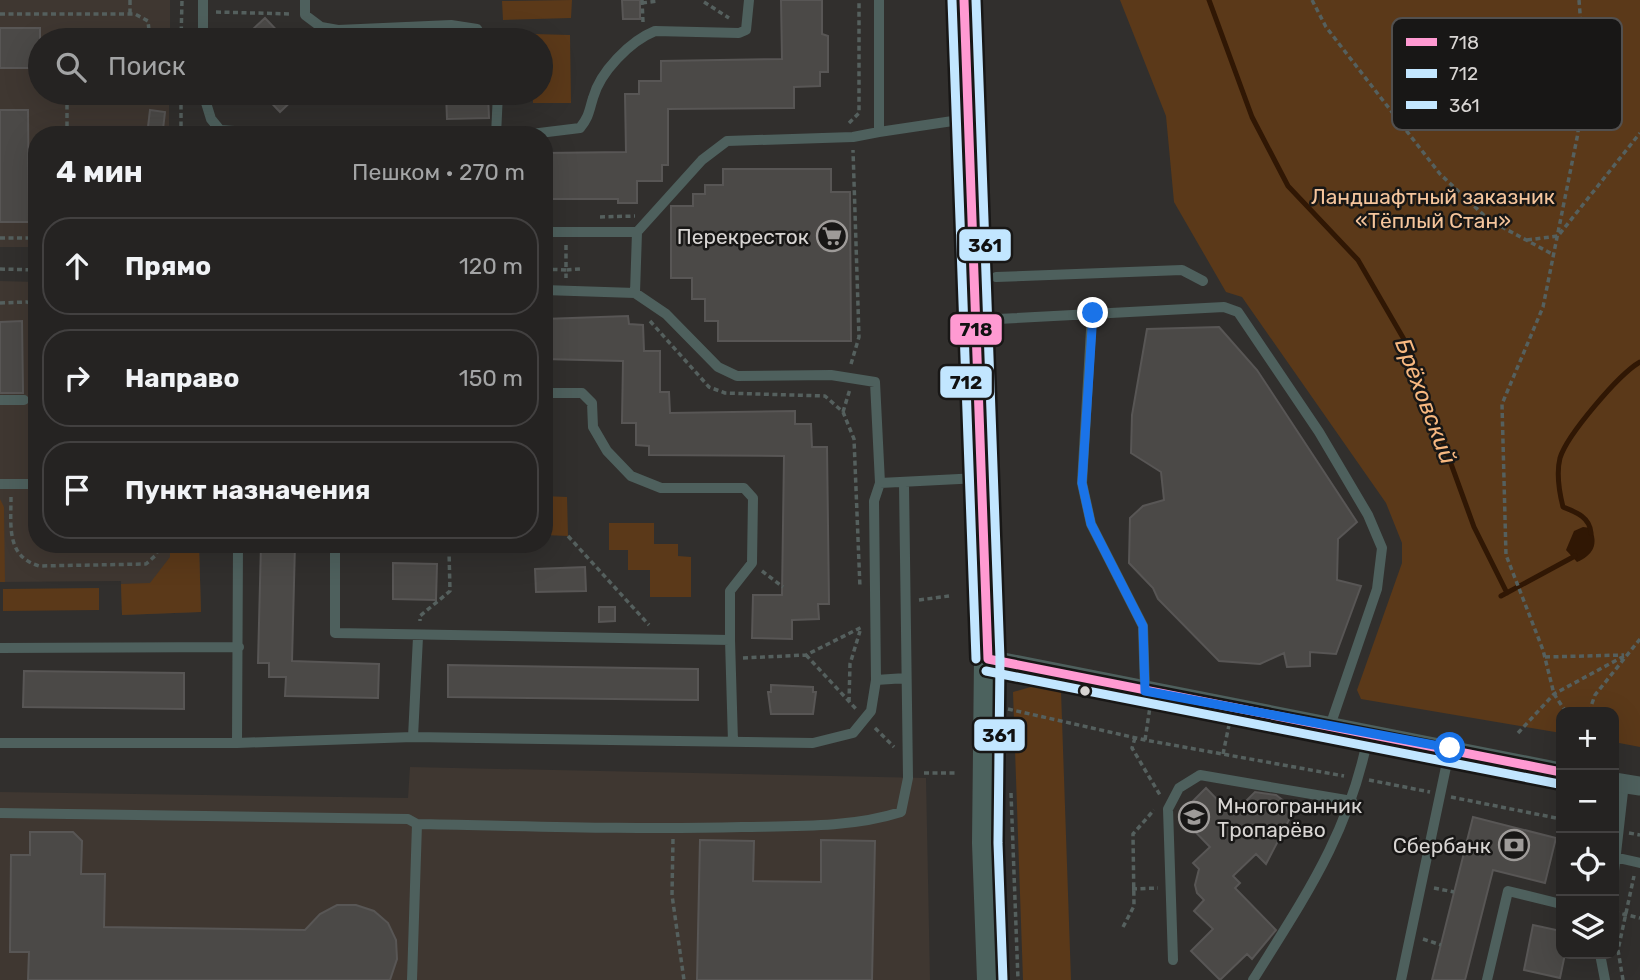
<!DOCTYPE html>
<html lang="ru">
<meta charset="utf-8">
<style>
body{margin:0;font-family:Rubik,sans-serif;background:#2d2b2a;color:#f1f3f6}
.controls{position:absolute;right:21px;bottom:21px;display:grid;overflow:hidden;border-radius:14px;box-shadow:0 7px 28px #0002}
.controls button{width:63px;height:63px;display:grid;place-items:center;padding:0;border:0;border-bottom:2px solid #424040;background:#252322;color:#f1f3f6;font:35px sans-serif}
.stop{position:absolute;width:21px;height:21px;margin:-16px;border:5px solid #1a73e8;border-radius:50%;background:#fff}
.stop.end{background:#1a73e8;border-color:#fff;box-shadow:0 2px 7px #0008}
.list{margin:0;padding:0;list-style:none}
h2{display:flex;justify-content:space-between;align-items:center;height:91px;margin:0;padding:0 28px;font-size:30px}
h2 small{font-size:23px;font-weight:400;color:#a3a4a5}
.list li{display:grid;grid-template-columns:46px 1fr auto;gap:21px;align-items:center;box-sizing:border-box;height:98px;margin:0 14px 14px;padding:0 14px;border:2px solid #424040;border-radius:28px}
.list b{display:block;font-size:26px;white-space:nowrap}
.list em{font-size:23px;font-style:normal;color:#a3a4a5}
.icon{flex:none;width:38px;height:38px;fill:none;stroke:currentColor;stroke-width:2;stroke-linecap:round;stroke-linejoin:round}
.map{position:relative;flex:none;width:1640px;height:980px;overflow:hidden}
.search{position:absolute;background:#252322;box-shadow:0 7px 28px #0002;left:28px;top:28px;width:525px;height:77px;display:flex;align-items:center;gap:18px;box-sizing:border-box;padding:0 24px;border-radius:38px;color:#a3a4a5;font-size:26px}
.panel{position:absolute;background:#252322;box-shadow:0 7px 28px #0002;left:28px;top:126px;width:525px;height:427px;border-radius:28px}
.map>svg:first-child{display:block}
</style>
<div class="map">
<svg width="1640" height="980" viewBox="0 0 1640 980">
<rect width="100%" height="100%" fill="#312f2d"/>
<path fill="#3f3731" d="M0,0H170V40H40V93H169V135H37V247H0Z
M0,281L37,282V544H199L201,612L122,615L121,581L0,582Z
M410,767L926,778L930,980H0V792L408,798Z"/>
<path fill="#5b3919" d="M572,0L571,18L503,20L502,1Z
M1120,0H1640V747L1614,742V712H1561V733L1361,699L1357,690L1402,563V543L1386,503L1242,297L1226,292L1174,202L1166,116Z
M534,34L570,35L571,103H533V93H541V40H534Z
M544,496L567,497L568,536L544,535Z
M0,499L4,507L5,582H0Z
M609,523H654V544H678V556L691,557V597H650V570H628V550H609Z
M170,544H199L201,612L122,615L121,584L150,583L170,557Z
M99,588V610L3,611V589Z
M1034,686L1061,691L1071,980H1023L1013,692Z"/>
<path fill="#301704" d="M1583,527L1591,528C1599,544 1593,555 1577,562L1566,550L1574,531Z"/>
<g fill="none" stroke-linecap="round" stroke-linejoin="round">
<path stroke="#301704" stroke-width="5" d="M1209,0L1252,117L1288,186L1358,260L1409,348L1474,527L1507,593
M1591,533C1590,517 1576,512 1563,507C1559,491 1556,474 1560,458C1567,435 1619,374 1640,362
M1501,596L1575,556"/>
</g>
<path fill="#4b4947" stroke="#585655" stroke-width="2" d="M622,0H640V19H623Z
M781,0H822V34L828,36V72H820V86L794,87V108L668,109V165H662V181H637V203H618V199H544V153L626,152L625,94H639V81H661V61L782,59Z
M265,18L286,40H241Z
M0,28H40V68H0Z
M262,93H300L280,112Z
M446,93H488L489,118L447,119Z
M0,110H28L29,222H0Z
M150,110L165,112L163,129L148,127Z
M723,169H831V192H850L851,341H718V321H705V299H692V278H671V206H693V194H705V185H723Z
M628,316L629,324L643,325L644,351H660V392H669L670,413L795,411V424H811L812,447H827L829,604H818L819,619L792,620V639L752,638L753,595H782L784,456L649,455V446L636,445V423H622L623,361L544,359V319Z
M22,321L23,393H0V322Z
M1219,327L1257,370L1357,522L1338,539L1337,580L1361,586L1336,654L1310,652V666L1287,667L1284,653L1260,664L1219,661L1158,599L1153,588L1129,563L1130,518L1143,506L1164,500L1161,472L1131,453L1132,415L1147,329Z
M261,544H295L292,661L379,664L378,698L285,696L286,677H269V663H258Z
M393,563L437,564L436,600L393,599Z
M585,567L586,591L536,592L535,569Z
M599,607H615V621L599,622Z
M448,665L698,669V700L448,697Z
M24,671L184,673V709L23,707Z
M771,685L813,687V692H816L813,714H771L768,692H771Z
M1206,788L1232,815L1255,792L1276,795L1284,801L1290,818L1266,864L1256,854L1233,876L1240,883L1235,888L1276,930L1252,959L1247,954L1220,980L1191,951L1213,929L1194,911L1204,900L1197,893L1195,885L1199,869L1193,863L1210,847L1179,815Z
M1473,817L1556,838L1545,883L1493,870L1465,980H1432Z
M30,832H73L82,841L81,874H105L104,927L305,930L320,914L337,905H356L374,911L388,923L396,940L397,959L390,980H28L29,952H10L11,855H30Z
M700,840L754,841L753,881L821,882V840L875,841L872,980H697Z
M1533,925L1561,931V954H1565L1560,978L1524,970Z"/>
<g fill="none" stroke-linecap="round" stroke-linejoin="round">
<path stroke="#55605e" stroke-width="3.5" stroke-dasharray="5 3.5" stroke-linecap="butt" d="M130,0V13
M642,0L643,22
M1312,0L1326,27L1440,174L1489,220L1554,255
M704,2L729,18
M642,3L658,1
M216,12L292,14
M0,14H135L148,21L150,40
M181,40L182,0
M849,123L859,113V0
M67,135V100L74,93
M181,135V93
M195,135L202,128
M600,217L635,216
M0,238H37
M1527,240L1558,236L1640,133
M566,245V270L580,269
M0,269L37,270
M544,269L566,270V278
M0,303L27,302L37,306
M650,321L709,387L725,393L825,396L843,412L854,439L860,588
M851,364L859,337L853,150
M843,412L850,389
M11,497C11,526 6,556 39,566L146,564L156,555L159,544
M568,536L649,625
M378,549L449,551L450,591L420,616V621
M762,571L783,587
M919,600L949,596
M806,655L857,710
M1545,657L1624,655
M743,658L806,655L862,627
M849,702L850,664L860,631
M1008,709L1145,740L1344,776
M1566,712L1554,694L1543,650L1506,555L1502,404L1543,307L1578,133L1582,39L1579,0
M1589,712L1595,695L1640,639
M875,728L894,747
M1518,733L1554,694L1626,655
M1135,738L1132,748L1160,795
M1145,740L1150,707
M1223,754L1229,725
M924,773H958
M1369,780L1430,792
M1011,793L1018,980
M1451,797L1561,819
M1629,833L1640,835
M673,839L672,895L684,980
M1434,888L1454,892
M1132,889L1158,888
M1614,912L1640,918
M1123,927L1134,906L1133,834L1154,810
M1423,939L1441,945
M1623,980L1618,950L1634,876"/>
<path stroke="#4e605d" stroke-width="10" d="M305,0V15L321,27L338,30L451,25L477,29L483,40
M879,0V132L966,119
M203,40V0
M203,93L211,119L220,130L289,135
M496,135L498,93
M523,135L580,128C589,117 589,111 593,98C600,72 630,41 655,31L739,33L746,30L749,0
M544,232H637L702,160L727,141L853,137L879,132
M996,277L1182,270L1203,281
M635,293L637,232
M1092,313L1082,483L1091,524L1143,626L1145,690
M978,320L1224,307L1238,312L1319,432L1368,515L1382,548L1377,589L1330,726
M0,400H24
M880,483L979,478
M0,484H37
M335,544V633L730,640V591L752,563L753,498L744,488H661L631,476L607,451L593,427L592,403L582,393H544
M730,640L733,742
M0,648L239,647
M876,680L906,678
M413,737L418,637
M0,743H237L413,737L813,743L853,733L871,711L876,680L874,501L880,483L875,382L831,375L737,376L718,367L666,314L635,293L544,290
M237,743L238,544
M0,813L408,819L417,824L412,980
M417,824C526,826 634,830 742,827C794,826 851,828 901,812L908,778L904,484
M1614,857L1640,863
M1614,871L1624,783
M1600,954L1605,980
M1173,960L1168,809L1179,788L1200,775L1352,801
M1253,980C1306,895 1350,832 1369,732
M1401,980L1450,748
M1487,980L1508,891L1561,904"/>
<path stroke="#4e605d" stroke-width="19" d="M988,659L1561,772
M1614,782L1640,786"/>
<path stroke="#4c625e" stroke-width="28" d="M964,0L988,659L986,843L991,980"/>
<g stroke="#181716" stroke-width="14">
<path id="bus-1" d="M964,0L988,659
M988,659L1561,772"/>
</g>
<g stroke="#181716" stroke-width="14">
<path id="bus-2" d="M952,0L976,659
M986,671L1559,784"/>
</g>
<g stroke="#181716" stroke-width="14">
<path id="bus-3" d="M976,0L1000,659L998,843L1003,980"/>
</g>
<use href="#bus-1" stroke="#ff9ad2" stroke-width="9"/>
<use href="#bus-2" stroke="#c2e6ff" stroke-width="9"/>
<use href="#bus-3" stroke="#c2e6ff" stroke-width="9"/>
</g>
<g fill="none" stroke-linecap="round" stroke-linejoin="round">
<path stroke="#1a73e8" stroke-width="9" d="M1093,313L1082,483L1091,524L1143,626L1145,691L1450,748"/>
</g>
<defs>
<g id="supermarket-ring" transform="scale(1.575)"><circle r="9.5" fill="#181716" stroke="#9e9b99" stroke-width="1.5"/><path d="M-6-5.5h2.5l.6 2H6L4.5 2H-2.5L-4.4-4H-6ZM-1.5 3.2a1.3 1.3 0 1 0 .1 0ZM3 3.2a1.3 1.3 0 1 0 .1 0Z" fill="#9e9b99"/></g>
<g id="school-ring" transform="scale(1.575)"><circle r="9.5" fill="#181716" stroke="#9e9b99" stroke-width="1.5"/><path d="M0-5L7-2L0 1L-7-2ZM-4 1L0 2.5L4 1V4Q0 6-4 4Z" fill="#9e9b99"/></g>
<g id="bank-ring" transform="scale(1.575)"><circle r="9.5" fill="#181716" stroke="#9e9b99" stroke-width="1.5"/><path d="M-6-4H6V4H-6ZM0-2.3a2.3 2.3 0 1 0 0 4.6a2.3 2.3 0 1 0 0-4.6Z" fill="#9e9b99"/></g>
</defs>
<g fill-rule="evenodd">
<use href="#supermarket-ring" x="832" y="236"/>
<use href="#school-ring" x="1194" y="817"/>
<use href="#bank-ring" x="1514" y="845"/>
</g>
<circle fill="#d8d5d3" stroke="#181716" stroke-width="2.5" cx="1085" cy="691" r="6"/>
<g text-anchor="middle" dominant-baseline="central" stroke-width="5" stroke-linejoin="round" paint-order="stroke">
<g font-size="21" fill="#f5c59c" stroke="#181716">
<text x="1433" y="196">Ландшафтный заказник<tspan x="1433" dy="24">«Тёплый Стан»</tspan></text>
</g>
<g font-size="21" fill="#d8d5d3" stroke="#181716" text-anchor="end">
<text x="809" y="236">Перекресток</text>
<text x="1217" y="805" text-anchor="start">Многогранник<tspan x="1217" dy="24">Тропарёво</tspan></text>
<text x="1491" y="845">Сбербанк</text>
</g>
<g font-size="23" font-style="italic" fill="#f7b880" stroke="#181716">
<text transform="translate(1426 401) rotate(69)">Брёховский</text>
</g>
</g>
<rect x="1392" y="18" width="230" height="112" rx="10" fill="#181716" stroke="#52504f" stroke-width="2"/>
<rect x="1406" y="38" width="31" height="8" fill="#ff9ad2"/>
<rect x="1406" y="69" width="31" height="9" fill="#c2e6ff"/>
<rect x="1406" y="101" width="31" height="8" fill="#c2e6ff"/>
<g font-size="19" fill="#d8d5d3">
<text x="1449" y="49">718</text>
<text x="1449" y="80">712</text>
<text x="1449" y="112">361</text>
</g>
<g stroke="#181716" stroke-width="2.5">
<rect x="958" y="228" width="54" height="34" rx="7" fill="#c2e6ff"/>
<rect x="949" y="313" width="54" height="33" rx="7" fill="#ff9ad2"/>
<rect x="939" y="365" width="54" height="34" rx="7" fill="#c2e6ff"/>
<rect x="973" y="718" width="53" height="34" rx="7" fill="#c2e6ff"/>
</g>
<g font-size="19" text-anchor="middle" font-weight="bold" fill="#111">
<text x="985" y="252">361</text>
<text x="976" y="336">718</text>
<text x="966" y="389">712</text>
<text x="999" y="742">361</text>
</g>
</svg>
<div class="controls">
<button>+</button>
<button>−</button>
<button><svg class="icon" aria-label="locate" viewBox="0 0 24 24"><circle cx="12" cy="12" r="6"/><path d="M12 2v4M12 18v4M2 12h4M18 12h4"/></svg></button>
<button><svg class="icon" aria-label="layers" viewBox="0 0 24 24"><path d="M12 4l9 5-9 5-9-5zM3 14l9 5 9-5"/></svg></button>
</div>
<div class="stop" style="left:1450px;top:748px"></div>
<div class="stop end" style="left:1093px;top:313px"></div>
<div class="search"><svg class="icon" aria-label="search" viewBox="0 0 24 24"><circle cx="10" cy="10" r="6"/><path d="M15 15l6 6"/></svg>Поиск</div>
<section class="panel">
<h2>4 мин<small>Пешком · 270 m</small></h2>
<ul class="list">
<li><svg class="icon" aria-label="ahead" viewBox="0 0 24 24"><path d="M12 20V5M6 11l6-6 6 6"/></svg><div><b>Прямо</b></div><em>120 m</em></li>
<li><svg class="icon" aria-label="right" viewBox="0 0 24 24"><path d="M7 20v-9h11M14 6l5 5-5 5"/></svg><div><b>Направо</b></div><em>150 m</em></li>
<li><svg class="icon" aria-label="arrive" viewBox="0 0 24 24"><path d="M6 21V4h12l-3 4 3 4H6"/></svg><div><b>Пункт назначения</b></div></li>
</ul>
</section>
</div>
